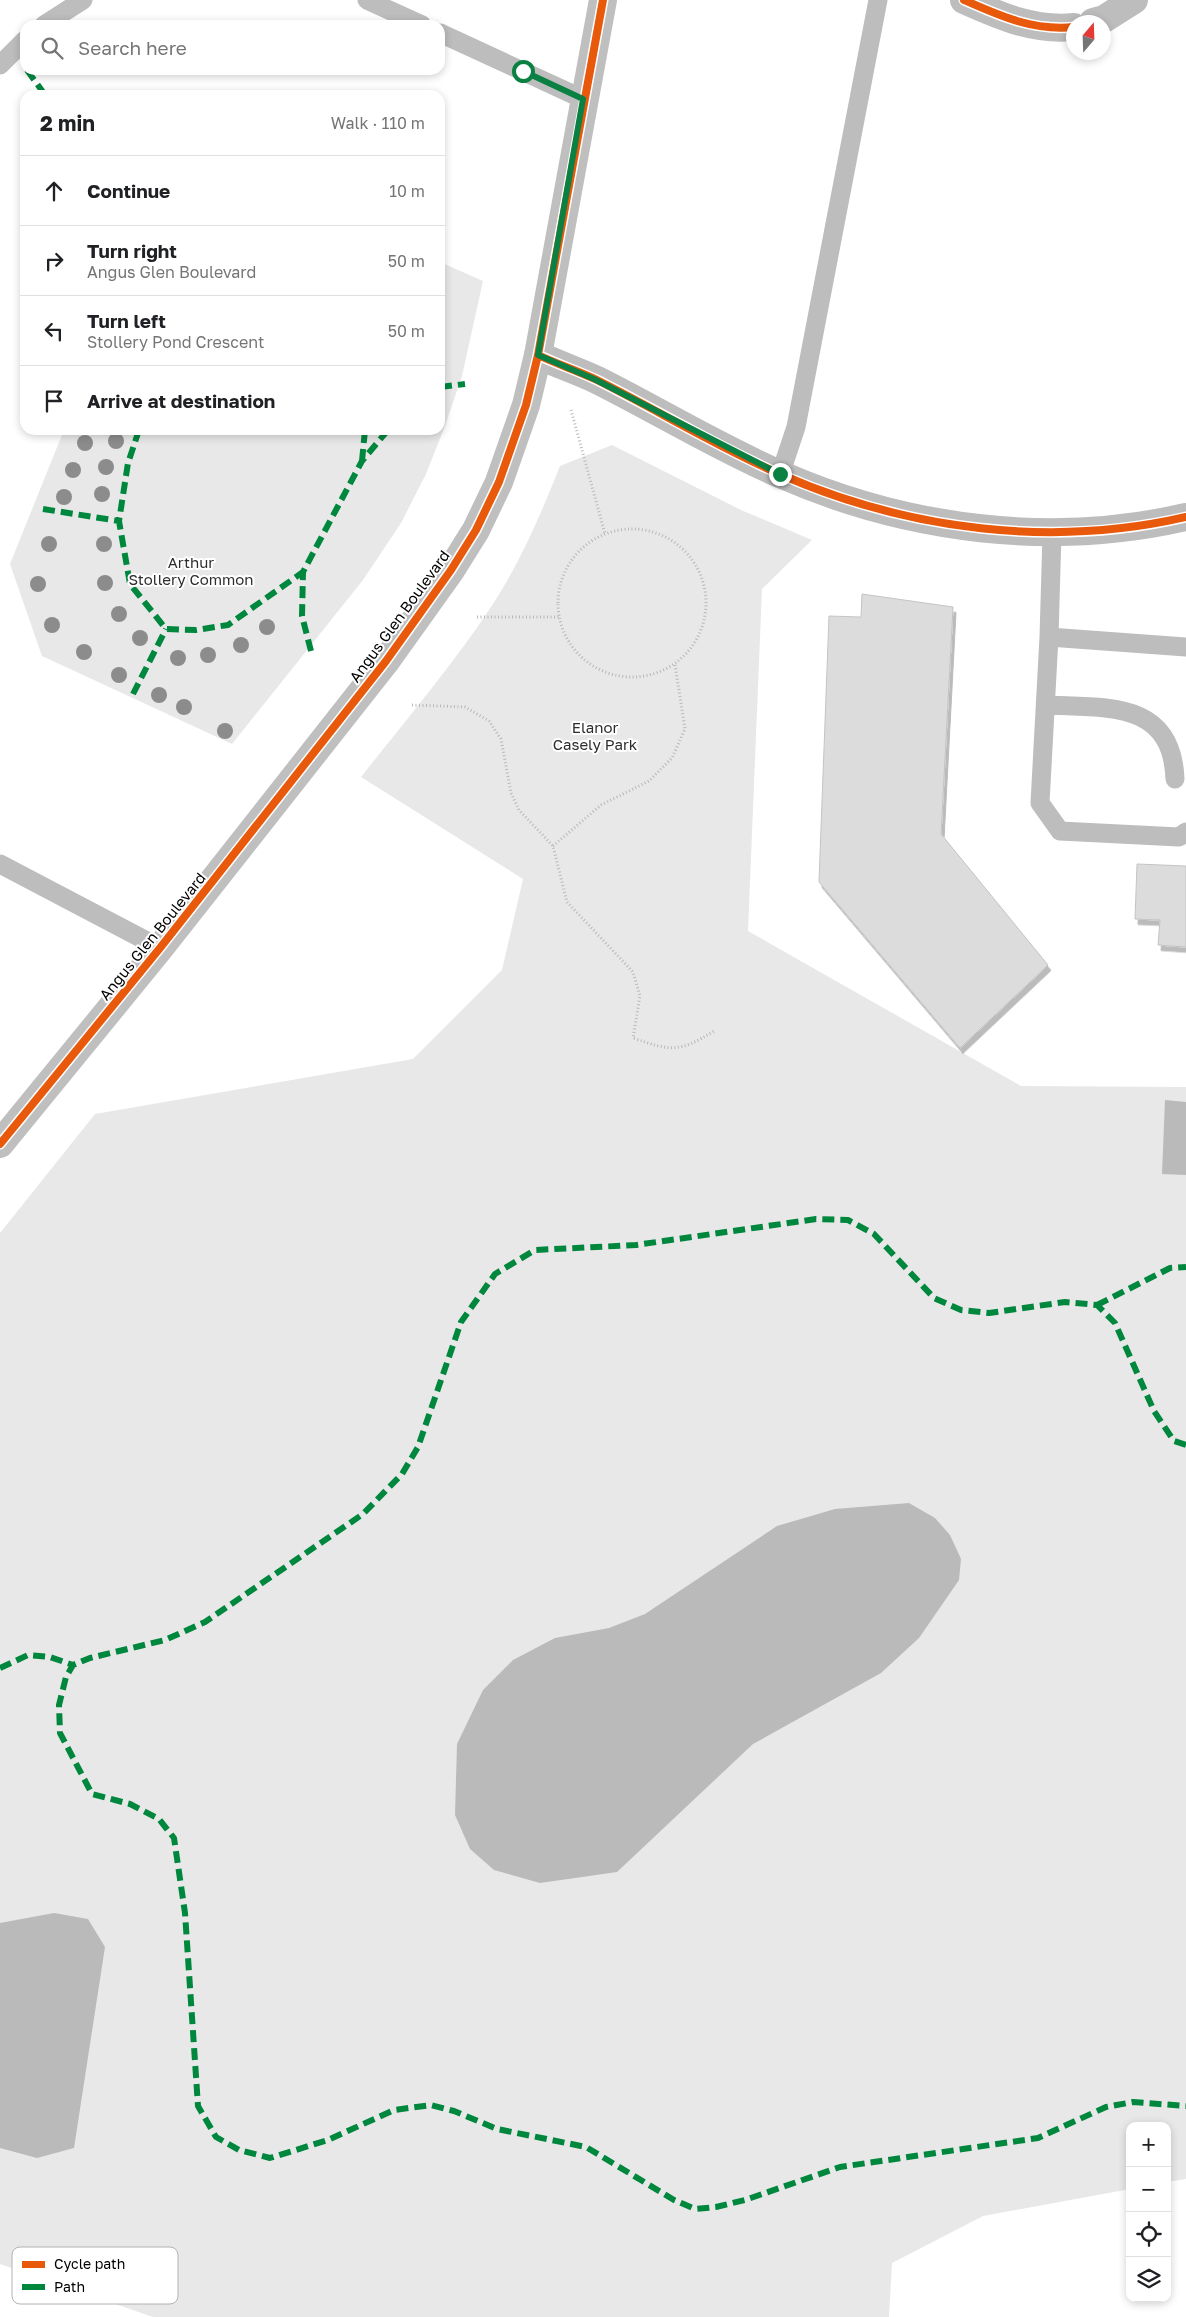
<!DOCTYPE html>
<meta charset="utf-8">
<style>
body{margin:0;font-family:"Golos Text",sans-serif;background:#f6f6f6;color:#202124}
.controls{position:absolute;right:15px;bottom:15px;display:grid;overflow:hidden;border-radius:10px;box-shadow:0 2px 8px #0003}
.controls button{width:45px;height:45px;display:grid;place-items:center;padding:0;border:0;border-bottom:1px solid #e0e0e0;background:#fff;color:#202124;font:25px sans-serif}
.compass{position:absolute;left:1066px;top:15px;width:45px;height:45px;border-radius:50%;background:#fff;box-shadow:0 2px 8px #0003;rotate:19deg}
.stop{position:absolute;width:15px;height:15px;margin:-11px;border:4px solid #0b8043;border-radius:50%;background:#fff}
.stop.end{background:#0b8043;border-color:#fff;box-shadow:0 1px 5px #0008}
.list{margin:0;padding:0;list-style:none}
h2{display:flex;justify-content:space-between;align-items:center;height:65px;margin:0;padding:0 20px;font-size:21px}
h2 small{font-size:16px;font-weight:400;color:#757577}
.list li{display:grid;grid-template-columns:32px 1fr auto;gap:15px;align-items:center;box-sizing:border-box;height:70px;padding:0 20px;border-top:1px solid #e0e0e0}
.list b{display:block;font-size:19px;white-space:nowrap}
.list p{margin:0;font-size:16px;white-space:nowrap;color:#757577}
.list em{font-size:16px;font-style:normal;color:#757577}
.icon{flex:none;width:28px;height:28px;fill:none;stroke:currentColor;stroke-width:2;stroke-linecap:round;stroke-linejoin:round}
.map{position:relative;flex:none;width:1186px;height:2317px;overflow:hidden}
.search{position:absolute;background:#fff;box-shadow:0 2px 8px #0003;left:20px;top:20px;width:425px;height:55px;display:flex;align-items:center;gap:12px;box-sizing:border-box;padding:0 18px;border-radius:15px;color:#757577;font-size:19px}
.panel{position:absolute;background:#fff;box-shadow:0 2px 8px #0003;left:20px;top:90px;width:425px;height:345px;border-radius:15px}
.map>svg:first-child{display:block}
</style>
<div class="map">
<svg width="1186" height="2317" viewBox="0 0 1186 2317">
<defs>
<filter id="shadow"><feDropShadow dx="3" dy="5.5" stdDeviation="0" flood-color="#0004"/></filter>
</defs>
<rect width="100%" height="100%" fill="#fff"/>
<path fill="#e8e8e8" d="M440,262L483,281L462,376L445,426L426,474L401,523L363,580L232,744L42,656L10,564L64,430H440Z
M612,445L741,510L812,540L762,589L748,931L1021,1086L1186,1087V2179L1167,2182V2126H1130V2189L983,2216L892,2263L889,2317H153L0,2264V1233L95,1114L413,1059L502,970L523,879L361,777C405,721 452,666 491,607C520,563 541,514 560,466Z"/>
<path fill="#bababa" d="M1165,1100L1186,1102V1175L1162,1174Z
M909,1503L935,1518L950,1535L961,1559L959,1580L919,1638L881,1673L753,1744L617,1872L540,1883L494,1870L470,1849L455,1815L457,1744L483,1690L513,1660L555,1638L609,1628L645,1614L777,1526L835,1509Z
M54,1913L88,1919L105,1947L74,2148L37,2158L0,2148V1923Z"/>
<path fill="#dcdcdc" stroke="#c4c4c4" filter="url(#shadow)" d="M862,594L953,607L941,834L1048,965L960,1048L819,882L829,616L861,617Z
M1137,864L1186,866V947L1158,945L1160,920L1135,919Z"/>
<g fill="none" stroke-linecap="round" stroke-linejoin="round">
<path stroke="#b8b8b8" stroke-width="3" stroke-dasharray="1 2.5" stroke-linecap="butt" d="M571,410L605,534
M558 603a74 74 0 1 1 148 0a74 74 0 1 1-148 0Z
M477,617H559
M412,705L465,707L489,721L501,739L511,793L519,810L553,846L567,902L633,972L640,996L633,1038C671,1051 679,1053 714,1031
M553,846L601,805L649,781L672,758L685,729L675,665"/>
<path stroke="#bdbdbd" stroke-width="19" d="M367,0L422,25
M44,25L83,0
M440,33L583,99
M0,65L25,40
M780,475L796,427L878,0
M1049,637L1052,533
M1186,647L1049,637L1040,803L1060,831L1179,837L1186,832
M1046,705C1106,708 1172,700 1175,779
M0,864L160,948"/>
<path stroke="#bdbdbd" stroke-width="28" d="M964,0C1000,16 1033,31 1074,27
M1093,22L1104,19L1134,0
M538,355C557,364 578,371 597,380C659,411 719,448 782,475C908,530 1052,548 1186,517"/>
<path stroke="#bfbfbf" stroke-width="28" d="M0,1144L160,948L386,661L451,570L476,530L499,482L526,405L538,355L603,0"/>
<path stroke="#00873e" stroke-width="6" stroke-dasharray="12 6" stroke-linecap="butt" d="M27,70L45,95
M440,387L465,384
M139,430L128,463L119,521L130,584L166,629L196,630L228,625L303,572
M362,461L365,430
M43,509L119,521
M311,651L302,616L303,572L362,461L388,430
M133,694L166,629
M1097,1305L1170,1268L1186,1267
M1186,1445L1174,1441L1154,1411L1115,1323L1097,1305L1065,1302L989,1313L961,1310L934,1298L874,1234L848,1220L816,1219L636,1245L535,1250L495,1274L461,1322L418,1447L402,1474L363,1514L205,1622L165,1640L90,1658L73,1665L66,1677L59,1705L60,1733L92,1794L130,1804L159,1819L174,1838L185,1913L198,2106L216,2137L239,2150L270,2158L328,2140L394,2110L431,2105L454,2111L497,2129L586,2147L674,2200L695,2209L716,2207L745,2200L840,2167L1038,2138L1106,2107L1133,2102L1186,2106
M0,1668L28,1655L50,1657L73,1665"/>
<g stroke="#fff" stroke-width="11">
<path id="cycleway" d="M964,0C1000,16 1033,31 1074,27
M538,355C557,364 578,371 597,380C659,411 719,448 782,475C908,530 1052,548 1186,517
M0,1144L160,948L386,661L451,570L476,530L499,482L526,405L538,355L603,0"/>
</g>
<use href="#cycleway" stroke="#e8590c" stroke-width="8"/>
</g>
<g fill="#8c8c8c">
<circle cx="116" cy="441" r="8"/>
<circle cx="85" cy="443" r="8"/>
<circle cx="106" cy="467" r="8"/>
<circle cx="73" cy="470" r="8"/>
<circle cx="102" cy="494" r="8"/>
<circle cx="64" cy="497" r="8"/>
<circle cx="49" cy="544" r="8"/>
<circle cx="104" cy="544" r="8"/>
<circle cx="105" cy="583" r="8"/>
<circle cx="38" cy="584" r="8"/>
<circle cx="119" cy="614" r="8"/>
<circle cx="52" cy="625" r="8"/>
<circle cx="267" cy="627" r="8"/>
<circle cx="140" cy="638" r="8"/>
<circle cx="241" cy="645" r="8"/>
<circle cx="84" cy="652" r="8"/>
<circle cx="208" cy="655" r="8"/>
<circle cx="178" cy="658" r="8"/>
<circle cx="119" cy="675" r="8"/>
<circle cx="159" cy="695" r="8"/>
<circle cx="184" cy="707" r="8"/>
<circle cx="225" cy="731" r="8"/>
</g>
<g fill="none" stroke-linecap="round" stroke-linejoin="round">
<path stroke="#0b8043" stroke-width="6" d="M523,71L583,99L538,355L594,379L780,474"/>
</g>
<g text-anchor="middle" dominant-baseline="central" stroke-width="4" stroke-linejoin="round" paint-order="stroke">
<g font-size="15" fill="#2d2d2d" stroke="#fff">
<text x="191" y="562">Arthur<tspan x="191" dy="17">Stollery Common</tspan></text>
<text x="595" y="727">Elanor<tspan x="595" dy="17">Casely Park</tspan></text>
</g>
<g font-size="15" fill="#000" stroke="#fff">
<text transform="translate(399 616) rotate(-54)">Angus Glen Boulevard</text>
<text transform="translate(152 936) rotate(-51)">Angus Glen Boulevard</text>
</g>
</g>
<rect x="12" y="2247" width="166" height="57" rx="8" fill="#fff" stroke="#b2b2b2" stroke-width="1"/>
<rect x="22" y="2261" width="23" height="7" fill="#e8590c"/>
<rect x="22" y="2284" width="23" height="6" fill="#00873e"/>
<g font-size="14" fill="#000">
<text x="54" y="2269">Cycle path</text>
<text x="54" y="2292">Path</text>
</g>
</svg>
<div class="controls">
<button>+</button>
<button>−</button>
<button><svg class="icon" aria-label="locate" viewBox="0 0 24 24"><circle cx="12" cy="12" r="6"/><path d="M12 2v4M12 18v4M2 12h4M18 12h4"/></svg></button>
<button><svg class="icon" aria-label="layers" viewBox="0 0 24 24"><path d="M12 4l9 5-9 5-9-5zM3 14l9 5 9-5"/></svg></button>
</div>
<svg class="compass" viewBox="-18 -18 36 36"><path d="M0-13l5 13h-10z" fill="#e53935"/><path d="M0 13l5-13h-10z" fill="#757577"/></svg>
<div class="stop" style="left:523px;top:71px"></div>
<div class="stop end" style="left:780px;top:474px"></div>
<div class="search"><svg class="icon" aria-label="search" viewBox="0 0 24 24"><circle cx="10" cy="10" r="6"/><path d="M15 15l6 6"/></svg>Search here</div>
<section class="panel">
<h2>2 min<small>Walk · 110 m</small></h2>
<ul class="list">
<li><svg class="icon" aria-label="ahead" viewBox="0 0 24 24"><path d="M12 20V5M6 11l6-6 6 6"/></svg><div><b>Continue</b></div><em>10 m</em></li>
<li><svg class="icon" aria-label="right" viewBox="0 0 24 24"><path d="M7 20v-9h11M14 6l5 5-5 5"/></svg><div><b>Turn right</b><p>Angus Glen Boulevard</p></div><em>50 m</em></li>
<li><svg class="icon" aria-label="left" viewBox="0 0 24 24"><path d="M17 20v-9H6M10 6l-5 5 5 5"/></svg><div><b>Turn left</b><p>Stollery Pond Crescent</p></div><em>50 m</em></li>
<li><svg class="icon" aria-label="arrive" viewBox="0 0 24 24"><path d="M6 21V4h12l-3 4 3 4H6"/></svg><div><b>Arrive at destination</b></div></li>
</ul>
</section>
</div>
